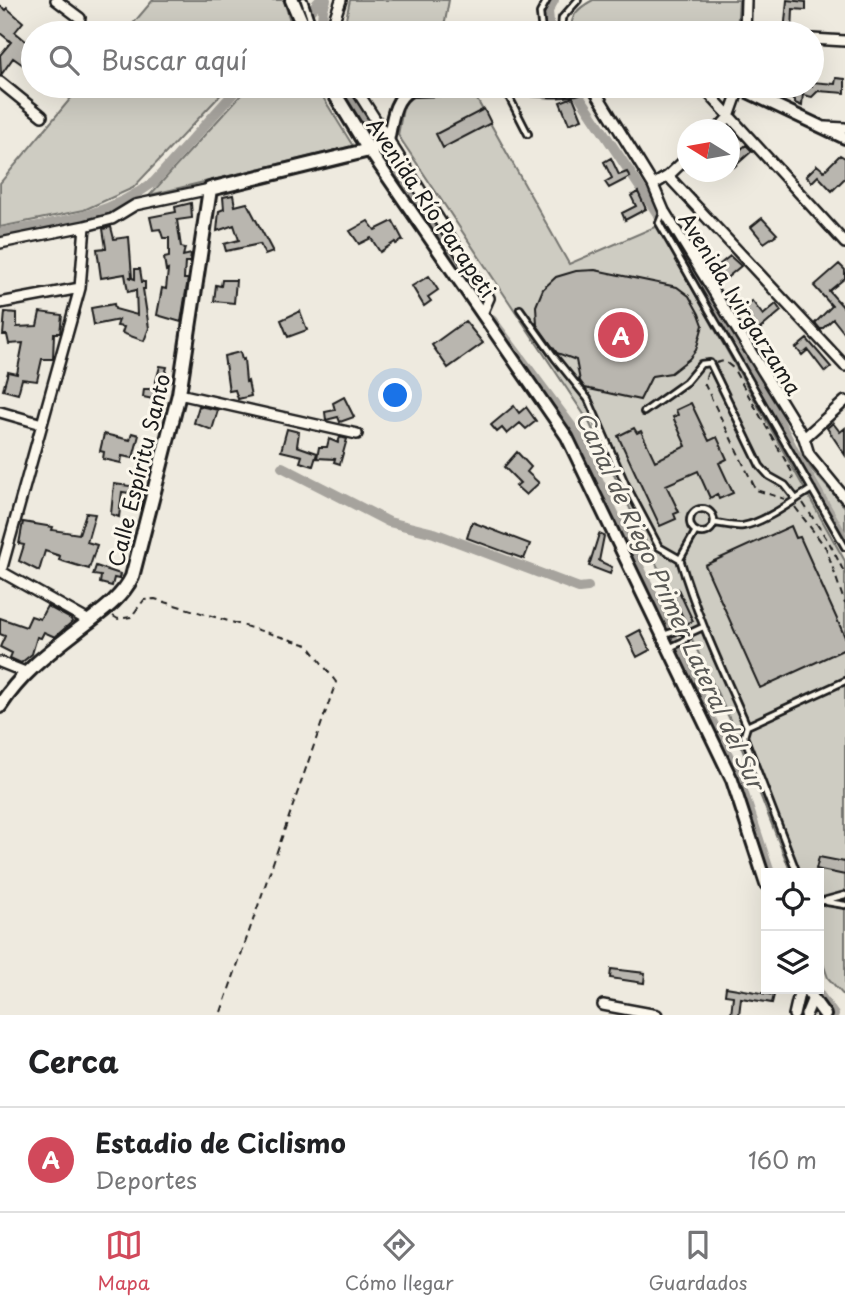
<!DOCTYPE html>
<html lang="es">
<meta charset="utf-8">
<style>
body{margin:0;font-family:"Playpen Sans",sans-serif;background:#f6f6f6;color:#202124}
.controls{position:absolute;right:21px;bottom:21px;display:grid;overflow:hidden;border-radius:0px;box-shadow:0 7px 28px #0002}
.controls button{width:63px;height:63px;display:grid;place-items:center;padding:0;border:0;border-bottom:2px solid #e0e0e0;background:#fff;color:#202124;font:35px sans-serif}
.compass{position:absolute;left:677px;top:119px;width:63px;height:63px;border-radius:50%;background:#fff;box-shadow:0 7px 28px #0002;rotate:281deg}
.you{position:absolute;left:396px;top:396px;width:24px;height:24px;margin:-18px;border:5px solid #fff;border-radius:50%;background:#1a73e8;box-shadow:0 0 0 10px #1a73e833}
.badge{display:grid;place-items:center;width:46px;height:46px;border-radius:50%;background:#d1495b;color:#fff;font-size:23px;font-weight:700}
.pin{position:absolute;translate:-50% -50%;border:4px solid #fff;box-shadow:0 2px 7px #0006}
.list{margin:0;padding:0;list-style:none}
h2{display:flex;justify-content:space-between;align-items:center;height:91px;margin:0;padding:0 28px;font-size:30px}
h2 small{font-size:23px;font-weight:400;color:#757577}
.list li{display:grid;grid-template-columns:46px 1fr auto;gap:21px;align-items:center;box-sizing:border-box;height:105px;padding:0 28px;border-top:2px solid #e0e0e0}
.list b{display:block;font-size:26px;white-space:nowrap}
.list p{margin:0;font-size:23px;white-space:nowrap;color:#757577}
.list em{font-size:23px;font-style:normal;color:#757577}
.icon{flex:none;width:38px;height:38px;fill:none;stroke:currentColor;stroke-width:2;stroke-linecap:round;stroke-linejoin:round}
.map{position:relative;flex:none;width:845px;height:1015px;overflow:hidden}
.search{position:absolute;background:#fff;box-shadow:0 7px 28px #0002;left:21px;right:21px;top:21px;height:77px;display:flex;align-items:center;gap:18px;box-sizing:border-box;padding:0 24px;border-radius:38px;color:#757577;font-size:26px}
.sheet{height:196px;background:#fff}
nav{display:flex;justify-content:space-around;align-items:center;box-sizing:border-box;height:98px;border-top:2px solid #e0e0e0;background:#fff;font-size:19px;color:#757577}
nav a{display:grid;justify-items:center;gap:4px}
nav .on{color:#d1495b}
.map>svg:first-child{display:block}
</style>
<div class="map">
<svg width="845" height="1015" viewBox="0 0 845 1015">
<rect width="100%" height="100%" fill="#eeeadf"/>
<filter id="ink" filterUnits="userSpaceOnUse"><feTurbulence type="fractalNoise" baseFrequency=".0143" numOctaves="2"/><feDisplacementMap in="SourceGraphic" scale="14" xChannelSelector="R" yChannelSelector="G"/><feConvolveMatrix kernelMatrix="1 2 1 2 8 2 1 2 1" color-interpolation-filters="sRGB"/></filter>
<g filter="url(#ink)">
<path fill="#ceccc2" stroke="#75746f" stroke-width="2" d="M153,0H284L290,21L279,33H125Z
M350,0H449L443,33H343Z
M593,0H739L737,33H571C570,15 578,8 593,0Z
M81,86H229L133,188L84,210L0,227V183Z
M249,86H316L353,146L150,195Z
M412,95L475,96L569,264L657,226L845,561V997L828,978L819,952V873H791L733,726L589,422L398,135L404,103Z
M799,455L845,507V533Z"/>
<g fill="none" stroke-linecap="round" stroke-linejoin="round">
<path stroke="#a6a39d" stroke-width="10" d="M311,10L320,0
M321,33L323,9L326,0
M550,33L548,11L554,0
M342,86L374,136
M580,97L657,213
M385,156L483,306
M666,226L742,346L794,451L845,540
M0,233C57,222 105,218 154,182L240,86
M492,320L575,431L738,776L770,873
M282,467L389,522L434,533L579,588L588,587
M815,989L834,1015"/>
</g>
<path fill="#b9b6af" stroke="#1c1c1c" stroke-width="2" d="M787,0L806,2V10L793,9L792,33H784Z
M0,6L6,10L7,8L23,22L15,32L33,47V53L23,65L13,58L1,75L0,55L11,42L0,33Z
M836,78L845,79V93L818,91L812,97L803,95L804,86H812V82L835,84Z
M762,86H784V89L803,92L802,106L795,103V100Z
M573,97L582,119L569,124L560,102Z
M484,109L491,123L443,148L436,134Z
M730,136L741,149L746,145L752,151L734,167L730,162Z
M840,155L845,158V178L832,191L818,176L812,182L806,176L817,165L824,171Z
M611,158L619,175L627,172L630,177L609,188L605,182L612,178L604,162Z
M638,192L646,209L625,220L622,213L636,206L631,196Z
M233,195L235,206L247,203L273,252L265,255L260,244L226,251L224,244L239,240L234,225L217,231L219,211L224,209L223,197Z
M191,203L192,218L177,220L181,247L185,248L183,256L191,254L190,262H185L184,279H188L181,322L157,315L162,288L166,289L168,270L166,271L164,258L169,257V238H163L160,229L153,230L150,217L176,212L175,207Z
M762,218L777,234L764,243L751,227Z
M368,221L375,230L393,221L403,240L396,244L395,242L380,252L371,238L359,244L350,231Z
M111,227L114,239L129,237L132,277H129L135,279V269H140L142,282H145V289H143L149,328L144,341L122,333L124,327L117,326L119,320L94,325L91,308L114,304L115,309L137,315L136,290L128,292L125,274L101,278L97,249L106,248L103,229Z
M730,256L741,266L723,281L714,269Z
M839,264L845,270V278L829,291L845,309V334L833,319L821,330L815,323L832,306L814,286Z
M595,270L677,287L689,296L699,314L703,325L696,350L689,359L671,373L652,376L640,400L585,388L580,381L576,360L557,353L537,325L536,306L543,289L556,277L576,271Z
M429,276L438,290L428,297L431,301L424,306L412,286Z
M222,280H236L234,303L214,301L216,285L221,286Z
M752,301L763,315L776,304L781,311L754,334L749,328L751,325L740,311Z
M300,311L307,330L288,337L281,320Z
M5,312L17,313V327L37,326L40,312L62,315L60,333H54L53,359H42L37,381L22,379L18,394L3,390L8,372L17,374L23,343L9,344L7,335H3Z
M465,321L483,343L448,368L432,345Z
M807,339L831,367L825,372L808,350L802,355L796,348Z
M240,352L242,360L244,359L246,382L248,381L251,396L238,399L235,390L229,391L224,356Z
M160,366L167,367L158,400L143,397L144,389H154Z
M344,397L354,417L340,422L338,417L326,420L325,412L335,410L333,403Z
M691,403L709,441L717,437L727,459L719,463L733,493L719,499L717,494L710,498L698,471L666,485L679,512L674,514L676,519L660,526L618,436L634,428L637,433L641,431L655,461L686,446L673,417L678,415L676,410Z
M199,406L218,410L212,430L194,423Z
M514,406L519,413L526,407L536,421L526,429L520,423L507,434L502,428L497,432L491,425Z
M833,423L840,432L845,428V455L827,428Z
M287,429L299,432L297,446L317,453L313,466L300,462L302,456L281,451Z
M132,433L139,435L133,458L122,456L121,463L103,459L104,452L100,451L104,434L130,440Z
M340,437L347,439L340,464L334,462L335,459L317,458L319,447H327L329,439L338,443Z
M517,452L531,467L527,472L539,483L526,495L516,486L520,483L504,467Z
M114,484L146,488L144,495L122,492L119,517L111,514Z
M86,513L95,514L87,542L97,545L89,569L59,560L60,556L45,551L39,571L19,561L24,545L19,544L23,522L53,527L52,530L79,534Z
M472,522L530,544L524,559L467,538Z
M791,526L796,538L800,537L845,637V649L760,688L705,565Z
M599,534L604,536L599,561L612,567L610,574L589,566Z
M96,566L120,574L119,579L114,578L112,586L100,583L101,576L93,575Z
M678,589L693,621L686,624L671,592Z
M47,606L71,619L72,622L55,637L44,632L41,638L37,637L32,654L21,663L10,658L12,653L0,647L5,636L0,634V618L26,627L31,616L40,619Z
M640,630L650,650L637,657L627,637Z
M819,857L845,862V875L816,869Z
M611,969L645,973L644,983L610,978Z
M726,987L774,995L772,1003L741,998L739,1015H731L733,996L725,995Z"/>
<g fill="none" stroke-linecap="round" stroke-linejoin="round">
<g stroke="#1c1c1c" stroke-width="10">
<path id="service" d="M304,0L312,24L309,29
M542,33L540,13L547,0
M561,33L562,18L578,0
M505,89L528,134
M663,213L659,223L845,547
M520,309L555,358L588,399L625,483L659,547L680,559C697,617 723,671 747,726L744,736L797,873
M644,412L686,382L701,364L710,363L760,466L769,476L785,485L796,499
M690 521a12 12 0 1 1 24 0a12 12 0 1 1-24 0Z
M715,523C724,524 734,527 743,526C766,522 792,501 812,489
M680,559L696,531
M690,633L703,627
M664,635L679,630L690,633L684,641L669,648
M747,726L845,681
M819,900L823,901L845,895
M827,902L845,905"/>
</g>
<g stroke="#1c1c1c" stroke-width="14">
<path id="minor" d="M56,0L80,18
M333,33L332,26L341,0
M745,33L746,0
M812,39L845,41
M0,82L42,116
M354,86L489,298L482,314
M592,86L653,185L664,211L804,438L809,454L845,498
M702,86L845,243
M825,127L845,128
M717,130L729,117L740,86
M668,176L845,366
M653,185L668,176L688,157
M0,243L85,226L112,219L135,205L210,189
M0,303L80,288
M179,394L357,434
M0,412L42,424
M804,438L845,401
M0,571L89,621
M1,571L80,288L85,226
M0,662L25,672
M603,1005L657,1015
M794,1015L800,989
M806,1015L813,998"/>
</g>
<g stroke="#1c1c1c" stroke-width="16">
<path id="tertiary" d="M582,86C557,95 536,88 511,88C478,87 444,89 411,90C393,98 392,123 388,141L369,150L567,437L732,780L766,884
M735,86L845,138
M806,989L825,1015"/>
</g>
<g stroke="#1c1c1c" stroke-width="18">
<path id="secondary" d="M292,0L306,33
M0,706C22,671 55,648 87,623C104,610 122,597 132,577L179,394L210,189L369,150L330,86"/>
</g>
<path stroke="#1c1c1c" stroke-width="2" stroke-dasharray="7 5" stroke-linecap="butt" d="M716,363L724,361L733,368L793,474L792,480
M708,372L704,383L756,490L785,499
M803,503L830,544L845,574
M795,507L826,548L845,604
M113,616L118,619L131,617L144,600L155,599L308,645L336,682L220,1015"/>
<use href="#service" stroke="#fbf7ec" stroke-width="4.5"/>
<use href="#minor" stroke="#fbf7ec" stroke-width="9"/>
<use href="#tertiary" stroke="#fbf7ec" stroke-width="10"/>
<use href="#secondary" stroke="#fbf7ec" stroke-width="12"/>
</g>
</g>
<g text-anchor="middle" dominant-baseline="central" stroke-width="6" stroke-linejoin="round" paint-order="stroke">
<g font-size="21" fill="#1c1c1c" stroke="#fbf7ec">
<text transform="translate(432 207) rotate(56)">Avenida Río Parapeti</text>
<text transform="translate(741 303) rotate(58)">Avenida Ivirgarzama</text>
<text transform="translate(138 470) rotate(-76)">Calle Espíritu Santo</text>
</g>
<g font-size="23" font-style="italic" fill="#5a5956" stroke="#fbf7ec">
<text transform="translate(671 600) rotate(65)">Canal de Riego Primer Lateral del Sur</text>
</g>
</g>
</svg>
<div class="controls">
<button><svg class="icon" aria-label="locate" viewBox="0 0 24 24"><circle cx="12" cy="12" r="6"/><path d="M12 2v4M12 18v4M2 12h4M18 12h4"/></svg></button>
<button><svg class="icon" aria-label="layers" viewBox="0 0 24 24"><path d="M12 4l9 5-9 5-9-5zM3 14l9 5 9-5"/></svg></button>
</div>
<svg class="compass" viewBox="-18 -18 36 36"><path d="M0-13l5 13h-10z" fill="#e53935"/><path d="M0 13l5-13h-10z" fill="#757577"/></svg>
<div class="you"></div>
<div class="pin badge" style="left:621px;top:335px">A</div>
<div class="search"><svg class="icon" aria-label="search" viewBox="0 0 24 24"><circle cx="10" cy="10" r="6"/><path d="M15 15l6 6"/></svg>Buscar aquí</div>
</div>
<section class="sheet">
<h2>Cerca<small></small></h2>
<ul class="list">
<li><span class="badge">A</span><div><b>Estadio de Ciclismo</b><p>Deportes</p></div><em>160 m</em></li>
</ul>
</section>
<nav>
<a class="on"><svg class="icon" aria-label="map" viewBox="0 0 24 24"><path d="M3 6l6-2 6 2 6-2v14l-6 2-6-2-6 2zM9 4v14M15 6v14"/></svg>Mapa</a>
<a><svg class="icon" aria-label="directions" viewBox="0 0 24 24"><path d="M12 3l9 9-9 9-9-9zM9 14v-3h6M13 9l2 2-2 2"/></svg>Cómo llegar</a>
<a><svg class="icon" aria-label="saved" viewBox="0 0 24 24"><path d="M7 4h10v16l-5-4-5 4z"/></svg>Guardados</a>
</nav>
